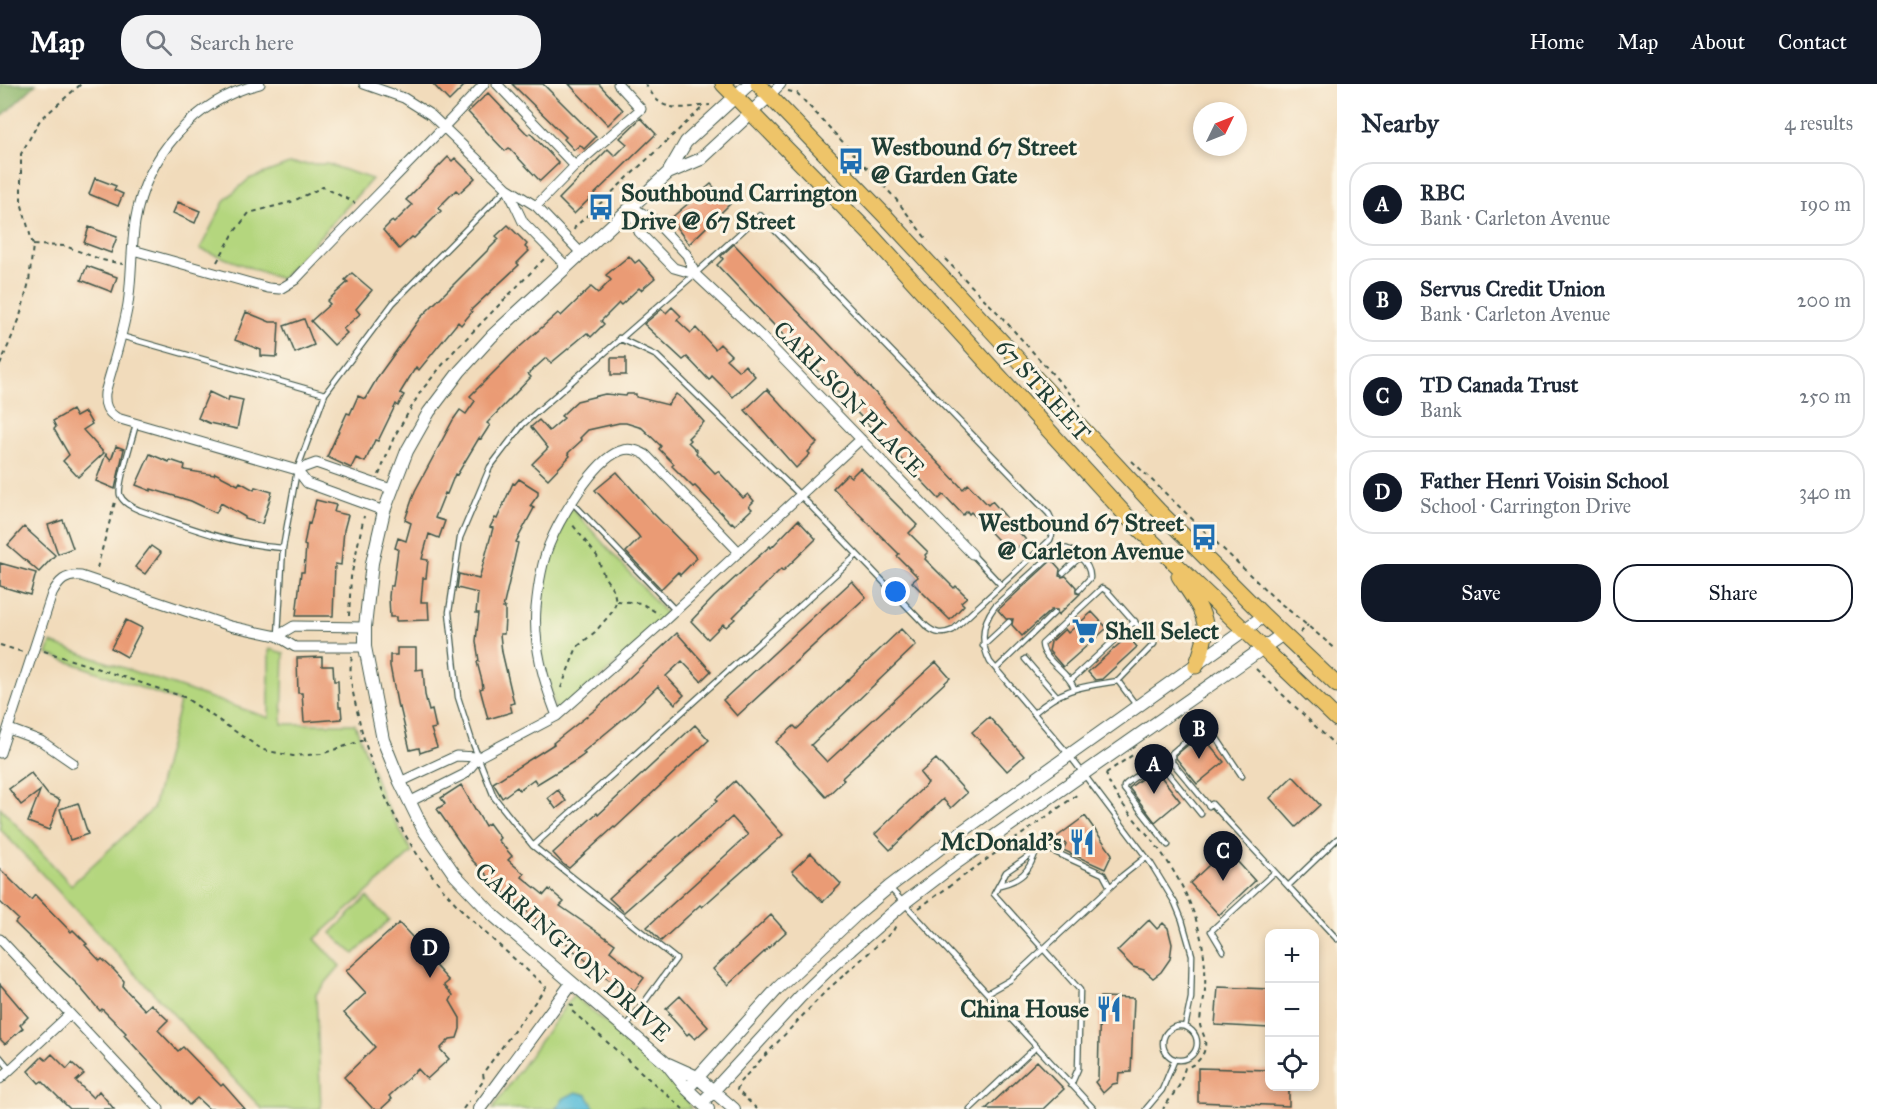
<!DOCTYPE html>
<meta charset="utf-8">
<style>
body{margin:0;font-family:"IM FELL Great Primer",serif;background:#f2f2f3;color:#1f2937}
.controls{position:absolute;right:18px;bottom:18px;display:grid;overflow:hidden;border-radius:12px;box-shadow:0 3px 9px #0003}
.controls button{width:54px;height:54px;display:grid;place-items:center;padding:0;border:0;border-bottom:2px solid #e0e1e3;background:#fff;color:#1f2937;font:30px sans-serif}
.compass{position:absolute;left:1193px;top:18px;width:54px;height:54px;border-radius:50%;background:#fff;box-shadow:0 3px 9px #0003;rotate:47deg}
.you{position:absolute;left:896px;top:508px;width:21px;height:21px;margin:-15px;border:4px solid #fff;border-radius:50%;background:#1a73e8;box-shadow:0 0 0 9px #1a73e833}
.badge{display:grid;place-items:center;width:39px;height:39px;border-radius:50%;background:#111827;color:#fff;font-size:20px;font-weight:700}
.pin{position:absolute;translate:-50% -50px;filter:drop-shadow(0 2px 3px #0008)}
.pin::after{content:'';position:absolute;top:32px;width:21px;height:18px;background:inherit;clip-path:polygon(0 0,100% 0,50% 100%)}
.list{margin:0;padding:0;list-style:none}
h2{display:flex;justify-content:space-between;align-items:center;height:78px;margin:0;padding:0 24px;font-size:26px}
h2 small{font-size:20px;font-weight:400;color:#747a83}
.list li{display:grid;grid-template-columns:39px 1fr auto;gap:18px;align-items:center;box-sizing:border-box;height:84px;margin:0 12px 12px;padding:0 12px;border:2px solid #e0e1e3;border-radius:24px}
.list b{display:block;font-size:22px;white-space:nowrap}
.list p{margin:0;font-size:20px;white-space:nowrap;color:#747a83}
.list em{font-size:20px;font-style:normal;color:#747a83}
.actions{display:flex;gap:12px;padding:18px 24px}
.actions a{flex:1;padding:14px 0;border:2px solid #111827;border-radius:24px;text-align:center;font-size:21px;color:#111827}
.actions .main{background:#111827;color:#fff}
.icon{flex:none;width:33px;height:33px;fill:none;stroke:currentColor;stroke-width:2;stroke-linecap:round;stroke-linejoin:round}
.map{position:relative;flex:none;width:1337px;height:1025px;overflow:hidden}
header{display:flex;align-items:center;gap:36px;box-sizing:border-box;height:84px;padding:0 30px;background:#111827;color:#fff}
header strong{font-size:28px}
nav{display:flex;gap:33px;margin-inline-start:auto;font-size:21px}
.search{width:420px;height:54px;background:#f2f2f3;display:flex;align-items:center;gap:15px;box-sizing:border-box;padding:0 21px;border-radius:24px;color:#747a83;font-size:22px}
main{display:flex}
aside{flex:1;background:#fff}
.map>svg:first-child{display:block}
</style>
<header>
<strong>Map</strong>
<div class="search"><svg class="icon" aria-label="search" viewBox="0 0 24 24"><circle cx="10" cy="10" r="6"/><path d="M15 15l6 6"/></svg>Search here</div>
<nav><a>Home</a><a>Map</a><a>About</a><a>Contact</a></nav>
</header>
<main>
<div class="map">
<svg width="1337" height="1025" viewBox="0 0 1337 1025">
<rect width="100%" height="100%" fill="#fcf5e5"/>
<filter id="ink" filterUnits="userSpaceOnUse"><feTurbulence type="fractalNoise" baseFrequency=".0167" numOctaves="2"/><feDisplacementMap in="SourceGraphic" scale="12" xChannelSelector="R" yChannelSelector="G"/><feConvolveMatrix kernelMatrix="1 2 1 2 8 2 1 2 1" color-interpolation-filters="sRGB"/></filter>
<filter id="wash" filterUnits="userSpaceOnUse"><feTurbulence type="fractalNoise" baseFrequency=".008" numOctaves="4" result="noise"/><feDisplacementMap in="SourceGraphic" scale="24" xChannelSelector="R" yChannelSelector="G"/><feGaussianBlur stdDeviation="1.35" result="paint"/><feColorMatrix in="noise" values="0 0 0 0 0 0 0 0 0 0 0 0 0 0 0 0 0 1.4 0 .05"/><feComposite in="paint" operator="in"/></filter>
<g filter="url(#wash)">
<rect width="100%" height="100%" fill="#f1dbbb"/>
<path fill="#b4d67e" stroke="#6a8a59" stroke-width="1.5" d="M289,80H327L372,95L281,195L200,165L225,116L249,95Z
M570,422L669,533L557,632L537,556L541,487Z
M51,559L269,634V565L284,569L282,640H355L384,717L412,768L315,855L340,882L316,910L321,1025H262L0,745V723L71,801L153,725L180,618L47,570Z
M367,813L389,836L354,870L331,849Z
M573,911L680,1001L691,1025H492Z"/>
<path fill="#8fb76d" stroke="#577a50" stroke-width="1.5" d="M0,0H36L0,34Z"/>
<path fill="#5abed9" stroke="#3c7e86" stroke-width="1.5" d="M576,1008L587,1011L595,1025H555L564,1014Z"/>
<g id="blocks">
<path fill="#ea9b75" d="M433,0H466L449,17Z
M512,0H543L596,53L584,65L580,61L574,66L564,55L566,53Z
M569,0H599L623,26L608,41Z
M488,9L528,51L530,49L559,79L540,97L509,64L505,67L468,28Z
M641,34L656,50L574,130L559,115L608,65L615,72L627,60L620,54Z
M448,73L452,77L455,74L475,94L459,109L456,106L438,124L441,127L414,154L412,153L399,165L383,146L392,137L394,139L412,121L406,116Z
M95,94L116,102L114,106L123,110L118,122L89,110Z
M711,100L730,120L689,160L670,135Z
M178,118L200,127L195,139L173,129Z
M508,141L527,160L525,163L529,167L517,179L519,181L471,226L472,228L461,241L458,238L419,286L416,283L400,309L404,311L398,322L396,320L378,357L375,356L365,378L356,374L351,384L327,373L347,329L350,330L358,312L365,315L379,291L420,234L499,155L496,152Z
M89,143L117,153L111,169L84,159Z
M734,160L884,318L883,319L902,341L963,405L968,400L988,421L992,417L1026,456L1012,469L1009,466L1006,469L996,459L998,456L971,428L969,430L967,427L963,431L946,413L943,411L939,415L717,181L723,175L721,172Z
M629,172L635,179L639,176L655,194L641,206L639,204L621,221L619,219L601,237L604,240L591,253L587,249L551,279L546,274L528,290L531,293L487,339L490,341L481,355L479,354L457,391L455,390L447,410L445,409L435,434L445,437L439,454L429,450L422,475L428,476L426,494H423L421,518H428L429,536L396,537V533H390L389,513L390,502H393L398,465L395,464L398,454L406,457L411,439L405,436L415,407L453,336L460,326L466,330L475,317L470,312L514,268L558,229L561,232L591,203L598,209L611,196L606,191Z
M87,182L117,193L112,208L81,196Z
M352,189L372,206L356,225L360,230L343,245L347,249L334,261L311,237L330,220L327,217L348,198L345,196Z
M672,223L681,232L677,236L691,249L696,244L715,265L720,260L731,271L726,275L739,287L745,281L755,292L733,313L712,292L709,296L687,273L683,276L644,240L662,225L666,229Z
M246,228L270,238H279L277,273L261,272V266L235,256Z
M304,235L314,261L295,269L284,242Z
M611,274H626V291H611Z
M767,305L817,359L808,368L810,370L796,384L745,326Z
M209,308L228,317L229,313L243,316L237,345L209,339L198,334Z
M605,310L626,312L627,310H636V313L668,321L676,310L684,316L704,338L688,354L690,356L688,358L697,367L696,369L715,389L718,387L743,414L748,410L754,417L749,422L752,425L735,441L732,438L731,439L695,402L693,403L672,382L674,380L659,365L661,362L642,344L626,339H619L588,346L580,354L582,356L568,369L570,372L548,395L532,380L548,364L531,343L539,336L549,347L564,334L561,332L577,317Z
M72,326L76,333L85,328L92,340L83,346L104,369L78,393L63,377L69,371L54,345L56,343L53,337Z
M116,362L124,365L115,405L96,397L106,370L111,376Z
M150,370L169,378L170,376L185,381L184,386L214,391L215,389L238,401L240,398L254,406L255,403L272,408L262,440L245,435V433L221,419L216,429L191,417L151,405V407L136,401Z
M860,384L917,441L909,449L928,468L925,471L926,473L925,475L954,504L956,502L967,513L961,518L964,521L950,536L912,498L918,493L897,472L899,470L833,404L847,390L851,393Z
M617,388L652,428L697,474L680,491L678,488L661,505L626,468L640,454L638,451L595,406Z
M519,395L538,407V411L530,422L534,424L516,458L518,459L503,524H505V534L504,550H500L502,568L514,619L510,620L512,628L488,635L480,605L483,604L482,597L477,578L479,577L476,557L479,529H476L478,509L457,504L459,490L479,495L493,444L490,443L495,434L497,435L513,399L515,400Z
M316,416L336,421L334,428L348,431L344,446L341,481L335,480L333,532H296L301,488H304L306,462L304,461L308,439L310,440Z
M63,436L73,464L58,470L48,441Z
M798,436L816,455L783,487L781,485L733,533L735,535L726,543L723,540L708,555L691,537L714,513L770,462L771,464Z
M24,443L55,471L39,488L8,461Z
M151,462L161,469L145,490L135,483Z
M1052,476L1060,485L1059,492L1062,493L1066,492L1076,503V509L1080,510L1058,531L1057,526H1051L1022,552L1012,541L1013,535H1006L998,526Z
M0,479L36,489L30,511L0,502Z
M852,497L866,513L737,632L723,616Z
M1092,528L1107,544L1063,583L1049,567L1051,558L1065,545L1068,549Z
M126,536L142,544L127,573L111,564Z
M901,545L916,561L811,661L827,678L936,578L950,594L842,694L844,696L826,713L776,658L794,642L797,645Z
M677,549L711,587L701,597L682,577L666,592L684,611L675,620L658,602L629,630L583,668L585,670L578,675L537,700L534,695L519,706L517,703L502,714L493,699L554,660L553,659L596,625Z
M1128,552L1137,563L1102,595L1095,596L1088,588Z
M397,564H416V586L423,585L425,611L429,627L432,626L436,644L431,645L437,663L420,669L419,664L410,666L400,623L398,624L390,582V571H397Z
M322,573V582H333L334,597H338L339,623H341L342,635L304,638L302,609H298L297,574Z
M989,633L1024,672L1007,687L972,648Z
M695,641L709,656L615,744L614,743L569,784L563,780L553,769L597,729L598,731Z
M1201,650L1224,678L1197,700L1176,674V671Z
M936,675L967,709L951,724L943,715L890,766L875,750L928,699L920,689Z
M1155,685L1180,717L1155,738L1129,704Z
M31,689L48,711L60,716L49,746L28,738L40,707L21,721L9,705Z
M1293,692L1320,721L1296,743L1270,714Z
M735,697L783,751L702,823L700,821L661,857L647,843L748,751L732,733L624,828L609,814L717,717L716,715Z
M461,701L485,742L489,739L500,754L498,756L512,772L508,776L524,790L522,793L544,811L549,805L564,818L560,822L615,860L610,867L644,894L634,907L631,904L627,909L602,891L603,890L568,862L569,861L511,815L472,776L437,725L445,720L441,714Z
M558,706L566,717L556,725L548,714Z
M78,719L88,750L70,756L60,725Z
M1085,732L1112,770L1105,785L1063,766L1066,760L1054,755Z
M1226,765L1255,797L1219,831L1190,799Z
M811,769L841,800L823,818L792,787Z
M0,785L31,816L35,811L71,848L73,846L87,860L85,861L100,877L102,875L114,886L124,897L123,903L145,926L151,920L168,936L158,946L178,967L183,963L221,1002L223,1000L245,1025H209L197,1014L189,1021L124,951L126,949L102,925L100,927L78,901L15,839L18,835L0,818Z
M771,831L786,848L728,901L713,885Z
M1149,836L1157,845L1163,839L1168,844L1172,860L1170,875L1161,888L1153,894L1144,886L1133,883L1117,867Z
M399,839L414,855L418,852L426,860L420,865L449,897L444,901L453,911L450,917L460,934V945L457,954L450,955L440,965L449,975L427,995L418,985L389,1012L392,1015L381,1025H373L344,993L375,963L344,929L366,909L346,887Z
M0,900L28,933L20,941L23,944L5,960L0,955Z
M1218,903L1269,905V944L1215,941Z
M680,912L708,943L695,955L689,949L687,951L669,931L671,930L666,925Z
M1100,913L1134,914L1131,988L1119,989L1118,999L1113,1000L1103,1009L1095,998L1098,995Z
M52,970L67,985L72,979L84,990L76,997L93,1014L99,1007L114,1025H70L42,997L39,999L28,987L42,973L46,976Z
M1037,977L1064,1005L1043,1025H986Z
M1198,984L1269,986V1002H1289V1022L1198,1018Z"/>
</g>
</g>
<g filter="url(#ink)">
<use href="#blocks" fill-opacity="0" stroke="#3e5548" stroke-width="1.5"/>
<g fill="none" stroke-linecap="round" stroke-linejoin="round">
<g stroke="#3e5548" stroke-width="7">
<path id="service" d="M121,252L325,310
M619,254L657,272L801,412L926,542C936,550 942,551 953,546L1050,456L1055,443L1049,430L760,131L695,190L523,340L490,383L460,454L449,528L458,613L472,657L494,713L533,762L676,875L626,943
M136,340C133,353 117,401 120,411C123,419 132,423 139,426C186,442 232,461 283,464
M572,418L676,527
M972,470L1001,501
M1063,489L1079,474
M1079,506L1090,494C1091,480 1072,461 1058,465L995,522C981,540 980,558 990,578L1070,672L1150,778L1175,819L1182,836L1192,871L1191,914L1185,943
M278,551L283,464L297,386L325,310L393,219L507,104
M983,562L1009,538
M1025,575L1056,611
M996,585L1054,529
M1070,597L1135,537
M1074,604C1068,587 1043,577 1042,560L1102,504L1108,508L1154,560L1118,597L1136,621
M1034,629C1064,603 1081,603 1118,597
M1212,720L1337,855
M1209,722L1172,678V669L1200,645L1205,643L1212,647L1242,692
M1168,761L1124,705V702L1127,699L1158,677L1201,730
M533,762L857,471
M1000,801C1021,796 1029,788 1036,767
M1288,802L1337,755
M890,804L1094,1025
M1223,867L1211,847L1275,788
M987,909L1010,896L1122,792L1146,773
M1163 959a17 17 0 1 1 34 0a17 17 0 1 1-34 0Z
M0,973L10,985
M1071,1001L1078,985L1080,906L994,810L1006,788L1036,767L1046,764L1103,790L1110,803
M970,1025L1036,963
M1146,1025L1162,1006L1175,975"/>
</g>
<g stroke="#3e5548" stroke-width="11">
<path id="minor" d="M260,0C194,16 146,72 135,138C131,165 132,193 128,220C123,250 113,280 105,309C104,321 107,328 117,334L297,386L307,399L384,427
M364,0L404,14L431,31L507,104L536,122L581,169
M497,0L575,82
M769,12L781,0
M507,104L523,138L567,183
M536,122L575,82L641,25L618,0
M631,123L653,135L687,171L695,190L761,252L972,470
M631,123L639,148L674,184L695,190
M133,166L268,204L280,205L295,196C357,130 423,67 484,0
M297,386L316,379L391,405
M277,552L294,542L365,543
M557,632C544,598 533,562 536,524C538,503 541,481 549,461C559,436 594,376 620,367C629,363 638,366 646,371L739,468
M9,645L41,657L73,679
M0,669L52,510C59,497 66,490 81,492L230,542L277,552L295,563H365
M400,698L456,672L479,673
M409,718L465,690L479,673L557,632L661,540L861,355
M0,855L159,1025
M0,995L70,930"/>
</g>
<g stroke="#3e5548" stroke-width="14">
<path id="tertiary" d="M668,89L701,75L769,12
M668,980L697,993L734,1025
M687,1005L778,904L857,830L889,803L960,749L1264,532
M702,1019L800,913L834,880L904,819L959,777L1283,550
M479,1025L572,899
M708,1025L687,1005L667,980L494,832L455,791L423,745L400,698L383,656L365,563V543L372,479L384,427L407,367L429,328L460,287L492,252L668,89L686,58L749,0"/>
</g>
<g stroke="#3e5548" stroke-width="17">
<path id="primary" d="M723,0L871,151L1133,439L1337,635
M758,0L888,135L1159,427L1264,532L1337,601
M1179,492C1203,530 1215,536 1196,582"/>
</g>
<path stroke="#3e5548" stroke-width="2" stroke-dasharray="4.5 4.5" stroke-linecap="butt" d="M645,0C649,5 653,12 657,16C671,29 694,22 710,21
M788,7L797,9L895,114L928,157
M574,146L575,143L704,22
M33,161L65,162L102,176L123,180
M945,175L999,230L1081,322
M217,178L235,147L249,129L291,118L323,103L355,119
M0,281L19,236L29,198L33,161L21,118V70L40,36L81,0
M1132,377L1274,514L1337,566
M379,391L394,353L421,307L454,267L545,174
M97,484L115,418
M617,517L641,519L659,530
M349,532L351,493L364,432
M1300,549L1308,541
M0,561L23,568
M44,567L184,613L263,666L293,672L321,670L364,656
M352,573C347,593 356,620 360,640C377,708 411,772 459,823C486,851 517,877 546,903L483,989L484,996L474,1010
M1256,585L1337,663
M561,604L577,563L595,548L613,527L616,518L614,507L604,492L597,472L572,440
M1106,689L1134,670
M1106,689C1111,712 1140,740 1155,760C1187,802 1208,850 1205,904C1205,916 1200,928 1200,940C1200,945 1205,951 1205,957C1207,970 1197,981 1185,984L1179,1002L1163,1025
M919,824L1078,710
M570,920L573,922L572,927L683,1025
M463,1025L469,1017
M757,1025L737,1006L739,999L826,907L893,847L896,841"/>
<use href="#service" stroke="#fff" stroke-width="4.5"/>
<use href="#minor" stroke="#fff" stroke-width="9"/>
<use href="#tertiary" stroke="#fff" stroke-width="12"/>
<use href="#primary" stroke="#eec469" stroke-width="15"/>
</g>
</g>
<defs>
<g id="bus-bare" transform="scale(2.07)"><path d="M-5-6H5V4H4V6H2V4H-2V6H-4V4H-5ZM-3.5-4V0h7V-4ZM-3.5 1.2v1.5H-2V1.2ZM2 1.2v1.5H3.5V1.2Z" fill="#1f6fb2" stroke="#fcf5e5" stroke-width="2.5" paint-order="stroke"/></g>
<g id="supermarket-bare" transform="scale(2.07)"><path d="M-6-5.5h2.5l.6 2H6L4.5 2H-2.5L-4.4-4H-6ZM-1.5 3.2a1.3 1.3 0 1 0 .1 0ZM3 3.2a1.3 1.3 0 1 0 .1 0Z" fill="#1f6fb2" stroke="#fcf5e5" stroke-width="2.5" paint-order="stroke"/></g>
<g id="restaurant-bare" transform="scale(2.07)"><path d="M-5-6h1v4h1v-4h1v4h1v-4h1v5L-1.5 .5V6h-2V.5L-5-1ZM5-6V6H3V1.5H1.5Q1.5-4 5-6Z" fill="#1f6fb2" stroke="#fcf5e5" stroke-width="2.5" paint-order="stroke"/></g>
</defs>
<g fill-rule="evenodd">
<use href="#bus-bare" x="851" y="77"/>
<use href="#bus-bare" x="601" y="123"/>
<use href="#bus-bare" x="1204" y="453"/>
<use href="#supermarket-bare" x="1085" y="547"/>
<use href="#restaurant-bare" x="1082" y="758"/>
<use href="#restaurant-bare" x="1109" y="925"/>
</g>
<g text-anchor="middle" dominant-baseline="central" stroke-width="6" stroke-linejoin="round" paint-order="stroke">
<g font-size="24" font-weight="bold" fill="#1f3d34" stroke="#fcf5e5" text-anchor="start">
<text x="871" y="63">Westbound 67 Street<tspan x="871" dy="28">@ Garden Gate</tspan></text>
<text x="621" y="109">Southbound Carrington<tspan x="621" dy="28">Drive @ 67 Street</tspan></text>
<text x="1184" y="439" text-anchor="end">Westbound 67 Street<tspan x="1184" dy="28">@ Carleton Avenue</tspan></text>
<text x="1105" y="547">Shell Select</text>
<text x="1062" y="758" text-anchor="end">McDonald's</text>
<text x="1089" y="925" text-anchor="end">China House</text>
</g>
<g font-size="24" fill="#1f3d34" stroke="#fcf5e5">
<text transform="translate(1043 306) rotate(48)">67 STREET</text>
<text transform="translate(849 315) rotate(46)">CARLSON PLACE</text>
<text transform="translate(573 868) rotate(42)">CARRINGTON DRIVE</text>
</g>
</g>
</svg>
<div class="controls">
<button>+</button>
<button>−</button>
<button><svg class="icon" aria-label="locate" viewBox="0 0 24 24"><circle cx="12" cy="12" r="6"/><path d="M12 2v4M12 18v4M2 12h4M18 12h4"/></svg></button>
</div>
<svg class="compass" viewBox="-18 -18 36 36"><path d="M0-13l5 13h-10z" fill="#e53935"/><path d="M0 13l5-13h-10z" fill="#747a83"/></svg>
<div class="you"></div>
<div class="pin badge" style="left:1154px;top:710px">A</div>
<div class="pin badge" style="left:1199px;top:675px">B</div>
<div class="pin badge" style="left:1223px;top:797px">C</div>
<div class="pin badge" style="left:430px;top:894px">D</div>
</div>
<aside>
<h2>Nearby<small>4 results</small></h2>
<ul class="list">
<li><span class="badge">A</span><div><b>RBC</b><p>Bank · Carleton Avenue</p></div><em>190 m</em></li>
<li><span class="badge">B</span><div><b>Servus Credit Union</b><p>Bank · Carleton Avenue</p></div><em>200 m</em></li>
<li><span class="badge">C</span><div><b>TD Canada Trust</b><p>Bank</p></div><em>250 m</em></li>
<li><span class="badge">D</span><div><b>Father Henri Voisin School</b><p>School · Carrington Drive</p></div><em>340 m</em></li>
</ul>
<div class="actions"><a class="main">Save</a><a>Share</a></div>
</aside>
</main>
